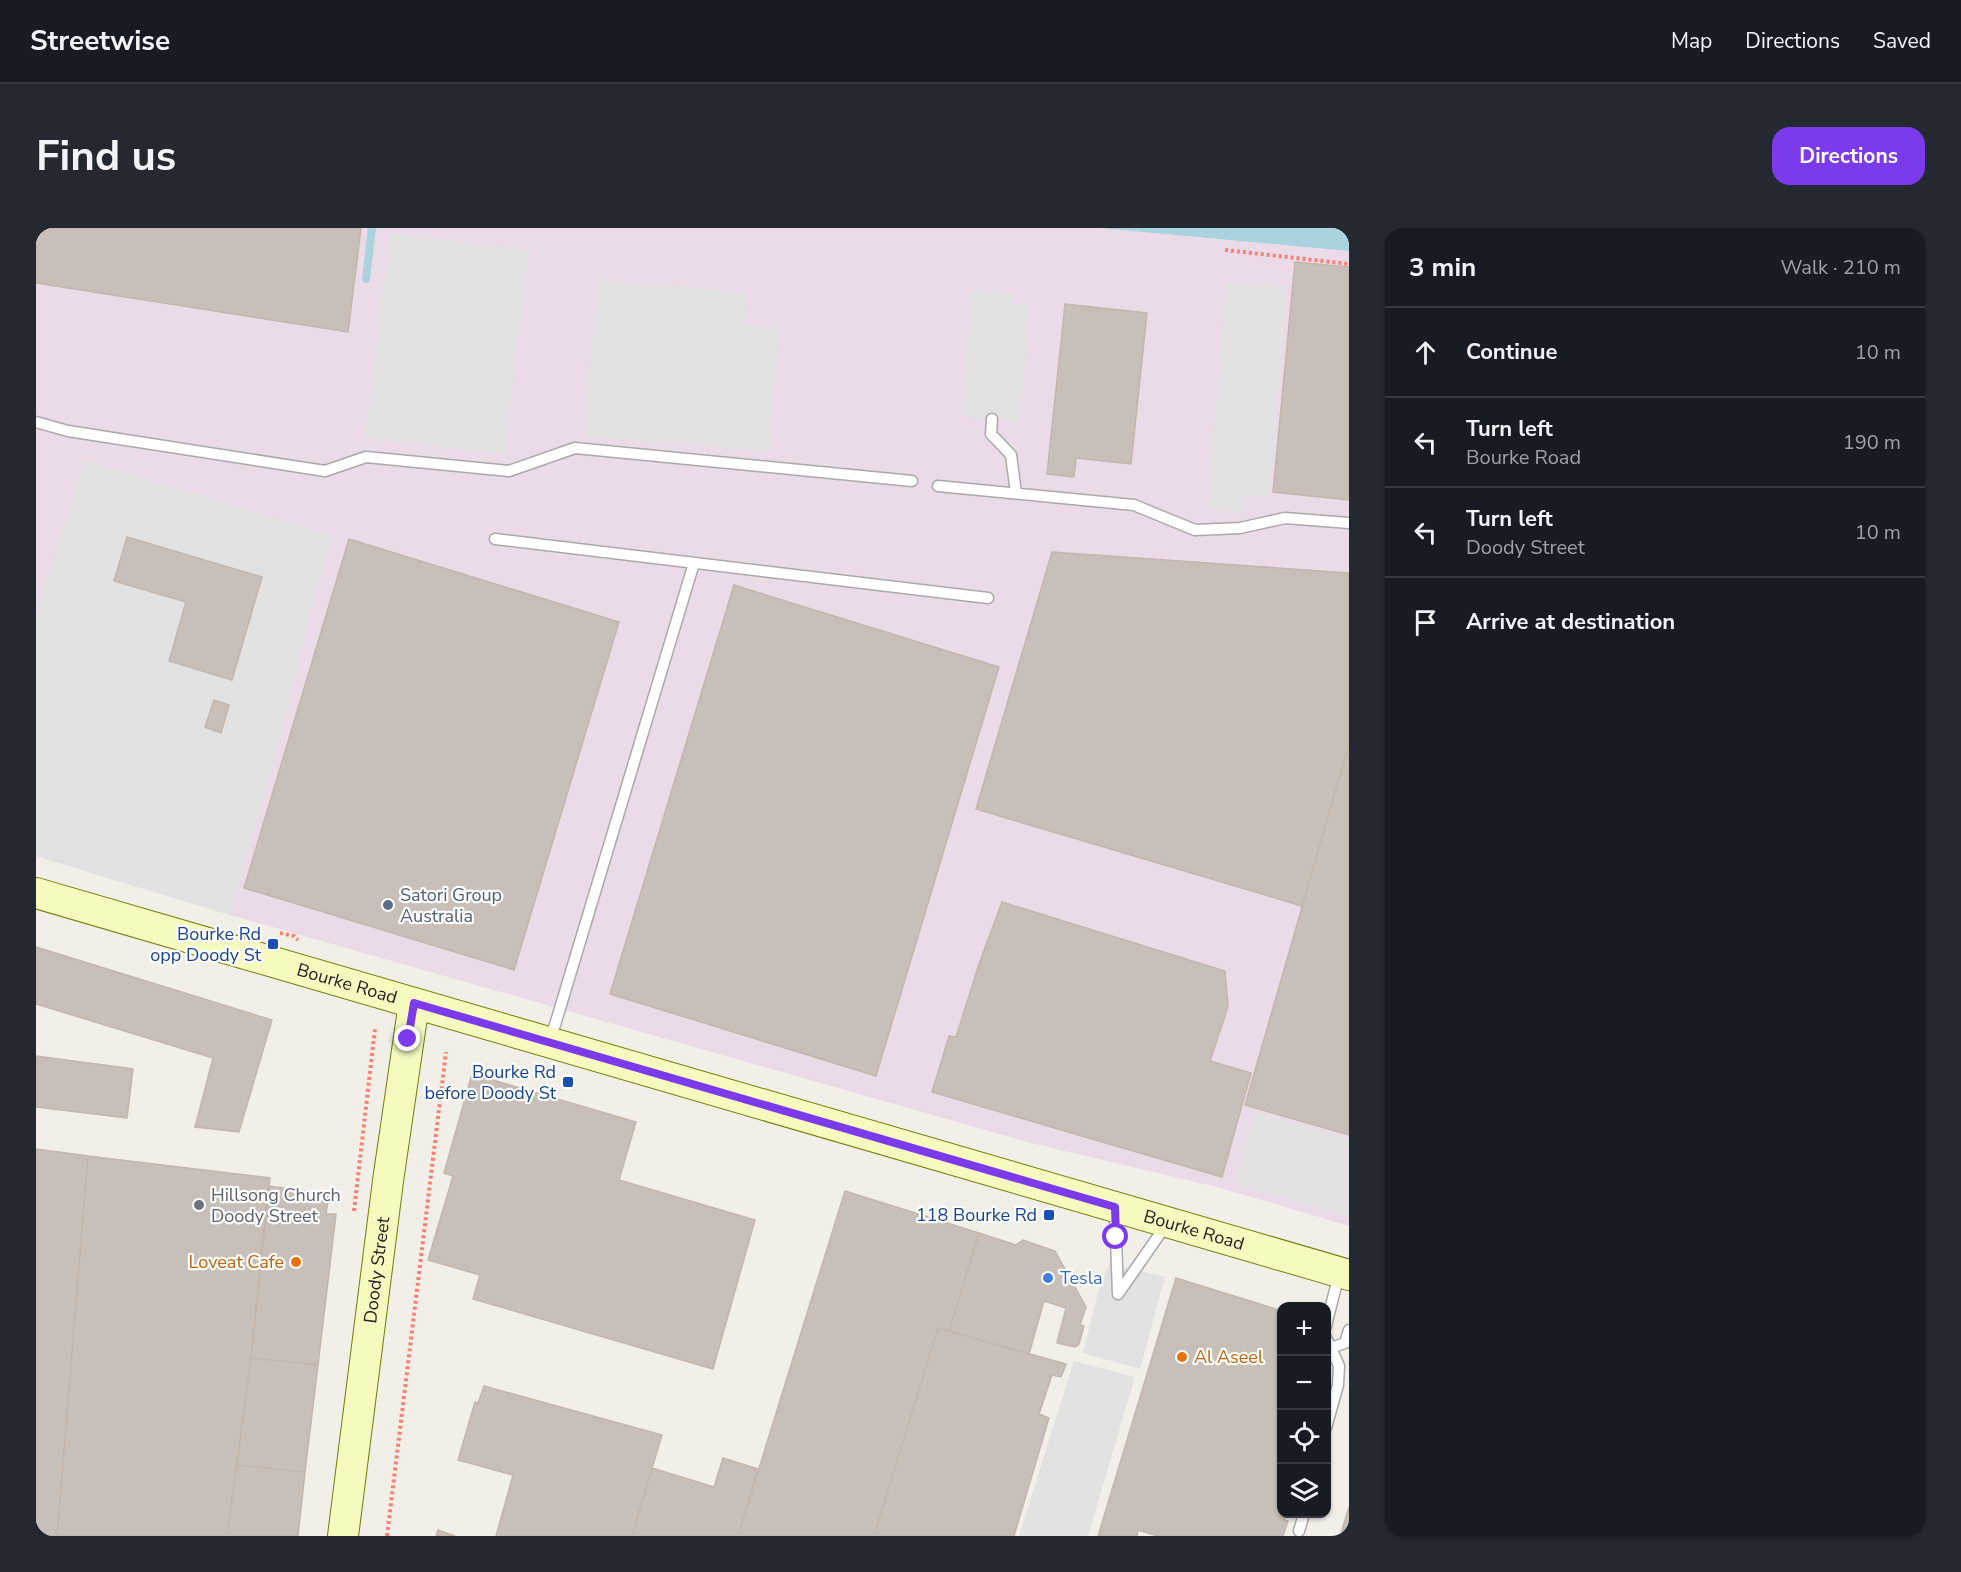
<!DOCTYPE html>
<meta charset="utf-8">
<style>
body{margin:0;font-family:"Nunito Sans",sans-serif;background:#242831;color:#f1f3f6}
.controls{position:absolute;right:18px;bottom:18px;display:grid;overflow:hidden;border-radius:12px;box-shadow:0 2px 4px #0004}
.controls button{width:54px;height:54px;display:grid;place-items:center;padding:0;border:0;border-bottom:2px solid #363941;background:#171b24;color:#f1f3f6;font:30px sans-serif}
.stop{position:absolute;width:18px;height:18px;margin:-14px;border:4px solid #7c3aed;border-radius:50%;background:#fff}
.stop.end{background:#7c3aed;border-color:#fff;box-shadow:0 2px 6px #0008}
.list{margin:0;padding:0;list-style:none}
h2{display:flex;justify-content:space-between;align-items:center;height:78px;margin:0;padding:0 24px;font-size:26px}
h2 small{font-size:20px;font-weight:400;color:#9ea1a6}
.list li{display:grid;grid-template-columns:39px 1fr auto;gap:18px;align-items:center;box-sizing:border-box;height:90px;padding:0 24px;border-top:2px solid #363941}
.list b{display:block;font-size:22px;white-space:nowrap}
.list p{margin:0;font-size:20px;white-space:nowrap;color:#9ea1a6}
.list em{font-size:20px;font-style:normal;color:#9ea1a6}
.icon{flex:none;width:33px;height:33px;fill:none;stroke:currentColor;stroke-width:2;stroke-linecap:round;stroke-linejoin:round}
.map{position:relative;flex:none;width:1313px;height:1308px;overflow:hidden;border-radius:18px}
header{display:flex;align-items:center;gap:36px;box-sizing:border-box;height:84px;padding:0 30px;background:#171b24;border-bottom:2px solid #363941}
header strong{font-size:28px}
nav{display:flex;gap:33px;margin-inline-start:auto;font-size:21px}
.intro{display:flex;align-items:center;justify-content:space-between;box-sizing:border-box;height:144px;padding:0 36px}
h1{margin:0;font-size:42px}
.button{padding:15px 27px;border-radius:18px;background:#7c3aed;color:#fff;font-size:21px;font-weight:700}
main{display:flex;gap:36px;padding:0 36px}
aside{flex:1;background:#171b24;border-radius:18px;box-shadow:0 2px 4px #0004}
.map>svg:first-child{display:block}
</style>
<header>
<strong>Streetwise</strong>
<nav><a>Map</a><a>Directions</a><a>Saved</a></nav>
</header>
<div class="intro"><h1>Find us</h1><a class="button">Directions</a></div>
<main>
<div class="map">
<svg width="1313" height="1308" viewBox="0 0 1313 1308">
<rect width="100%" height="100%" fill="#f2efe9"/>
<path fill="#ebdbe8" d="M0,0H1063L1313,23V998L1185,960L999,916L194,687L0,628Z"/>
<path fill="#e2e2e2" d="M354,5L493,22L468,227L329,209Z
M561,52L711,64L708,98L743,101L734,223L549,209Z
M1190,54L1251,59L1234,269L1210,267L1208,284L1172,281Z
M936,62L978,66L977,75L994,76L984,194L925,188Z
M48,232L298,308L280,362L247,501L194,687L0,628V388Z
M1219,884L1313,911V989L1198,955Z
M1073,1035L1129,1049L1104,1141L1047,1125L1062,1065Z
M1038,1133L1099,1149L1052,1308H983Z"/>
<path fill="#aad3df" d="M1063,0H1313V23Z"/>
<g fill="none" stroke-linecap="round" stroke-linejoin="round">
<path stroke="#aad3df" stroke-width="8" d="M330,51L336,0"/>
</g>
<path fill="#c7bfb8" stroke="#c4b6ab" stroke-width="1.5" d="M0,0H325L312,104L0,55Z
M1259,34L1313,39V272L1237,264Z
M1029,76L1111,85L1095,236L1040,230L1038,249L1011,246Z
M91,309L226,349L196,452L133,433L150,374L78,353Z
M313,311L583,394L478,742L208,660Z
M1016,324L1313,345V516L1266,678L940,581Z
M698,357L963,439L840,848L574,766Z
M178,472L193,477L185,505L169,499Z
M1313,516V907L1209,877Z
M966,674L1189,743L1192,779L1174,833L1215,845L1186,949L896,864L913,808L920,809L943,736Z
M0,719L236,792L203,904L159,899L177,830L0,776Z
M0,828L97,841L91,890L0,879Z
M436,846L600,894L583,952L719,992L677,1141L437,1071L444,1047L392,1032L417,948L408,945Z
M0,921L52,928L21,1308H0Z
M52,928L234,950L215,1130L191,1308H21Z
M232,958L293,966L290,986H300L282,1137L215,1130Z
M809,963L943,1005L913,1103L902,1100L838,1308H702Z
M943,1005L980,1017L987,1012L1019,1023L1050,1079L1044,1097L1048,1098L1043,1116L1039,1119L1021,1115L1030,1080L1008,1073L993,1126L913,1103Z
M1140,1050L1246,1083V1286H1250L1248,1292L1252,1293L1247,1308H1122L1102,1302L1101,1308H1062Z
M902,1100L1030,1136L1025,1149L1016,1147L1003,1186L1013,1190L978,1308H838Z
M215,1130L282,1137L269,1244L201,1237Z
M448,1158L626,1207L596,1308H460L477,1247L422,1232L439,1174L442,1175Z
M687,1230L722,1241L702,1308H596L616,1240L678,1259Z
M201,1237L269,1244L262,1308H191Z
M1313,1279V1308H1304Z
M402,1302L419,1308H400Z"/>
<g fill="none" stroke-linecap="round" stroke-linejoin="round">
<g stroke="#a9a9a9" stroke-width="13">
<path id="lane" d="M956,191L955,206L975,227L980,265
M0,194L32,203L289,243L330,229L473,243L539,220L876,253
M902,258L1098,277L1159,302L1204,300L1249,290L1313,295
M459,311L952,370
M513,811L519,797L658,335
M1079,983L1082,1066
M1082,1066L1130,997
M1290,1098L1303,1046
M1290,1110L1295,1120L1309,1115L1313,1102
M1290,1200L1302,1157L1303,1138L1295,1120
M1263,1303L1268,1286"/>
</g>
<g stroke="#707d05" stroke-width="32">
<g id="secondary">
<path id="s1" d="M0,665L1313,1047"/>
<path id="s2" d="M307,1308L352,953L378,775"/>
</g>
</g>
<path stroke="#fa8072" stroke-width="4" stroke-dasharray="3 3" stroke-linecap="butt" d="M1189,22L1313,36
M244,705L258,708L262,712
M318,983L339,801
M351,1308L410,824"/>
<use href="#lane" stroke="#fff" stroke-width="10"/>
<use href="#secondary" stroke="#f7fabf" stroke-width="30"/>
</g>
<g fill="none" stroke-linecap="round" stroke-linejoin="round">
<path stroke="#7c3aed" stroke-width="8" d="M372,811L378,775L1079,979L1080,1009"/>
</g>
<circle fill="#5c6f8a" stroke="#fff" stroke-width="2" cx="352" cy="677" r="6"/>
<g fill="#1a4fb4" stroke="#fff" stroke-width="2">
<rect x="231" y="710" width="12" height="12" rx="3"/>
<rect x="526" y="848" width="12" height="12" rx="3"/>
<rect x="1007" y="981" width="12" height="12" rx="3"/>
</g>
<circle fill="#6b7280" stroke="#fff" stroke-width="2" cx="163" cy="977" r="6"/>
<g fill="#e8710a" stroke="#fff" stroke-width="2">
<circle cx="260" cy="1034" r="6"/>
<circle cx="1146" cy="1129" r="6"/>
</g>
<circle fill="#3f7fe0" stroke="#fff" stroke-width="2" cx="1012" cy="1050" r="6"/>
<g text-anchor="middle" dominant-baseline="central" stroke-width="4.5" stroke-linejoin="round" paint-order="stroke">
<g font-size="18" fill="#4e5e75" stroke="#fff" text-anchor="start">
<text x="364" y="667">Satori Group<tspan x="364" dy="21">Australia</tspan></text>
</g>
<g font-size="18" fill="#164399" stroke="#fff" text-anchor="end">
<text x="225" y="706">Bourke Rd<tspan x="225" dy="21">opp Doody St</tspan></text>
<text x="520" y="844">Bourke Rd<tspan x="520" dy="21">before Doody St</tspan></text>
<text x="1001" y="987">118 Bourke Rd</text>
</g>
<g font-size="18" fill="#222" stroke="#fff">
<text stroke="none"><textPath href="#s1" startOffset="324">Bourke Road</textPath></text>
<text stroke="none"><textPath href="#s1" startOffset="1206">Bourke Road</textPath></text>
<text stroke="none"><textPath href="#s2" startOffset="268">Doody Street</textPath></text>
</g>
<g font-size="18" fill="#5b616d" stroke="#fff" text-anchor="start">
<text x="175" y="967">Hillsong Church<tspan x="175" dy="21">Doody Street</tspan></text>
</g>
<g font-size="18" fill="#c56008" stroke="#fff" text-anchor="end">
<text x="248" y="1034">Loveat Cafe</text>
<text x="1158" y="1129" text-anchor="start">Al Aseel</text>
</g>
<g font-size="18" fill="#366cbe" stroke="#fff" text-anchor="start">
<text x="1024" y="1050">Tesla</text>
</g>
</g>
</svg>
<div class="controls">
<button>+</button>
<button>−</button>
<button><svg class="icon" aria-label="locate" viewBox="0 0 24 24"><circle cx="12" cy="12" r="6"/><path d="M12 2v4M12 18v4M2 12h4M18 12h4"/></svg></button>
<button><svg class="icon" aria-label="layers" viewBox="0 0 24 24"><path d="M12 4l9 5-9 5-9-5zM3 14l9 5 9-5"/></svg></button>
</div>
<div class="stop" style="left:1080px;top:1009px"></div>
<div class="stop end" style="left:372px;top:811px"></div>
</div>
<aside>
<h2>3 min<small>Walk · 210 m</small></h2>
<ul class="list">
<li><svg class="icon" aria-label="ahead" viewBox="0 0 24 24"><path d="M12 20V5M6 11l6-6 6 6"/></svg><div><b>Continue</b></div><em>10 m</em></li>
<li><svg class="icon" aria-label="left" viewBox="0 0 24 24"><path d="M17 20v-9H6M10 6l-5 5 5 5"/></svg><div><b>Turn left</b><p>Bourke Road</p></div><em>190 m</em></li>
<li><svg class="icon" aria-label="left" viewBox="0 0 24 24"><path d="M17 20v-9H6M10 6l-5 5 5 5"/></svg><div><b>Turn left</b><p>Doody Street</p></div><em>10 m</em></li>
<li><svg class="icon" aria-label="arrive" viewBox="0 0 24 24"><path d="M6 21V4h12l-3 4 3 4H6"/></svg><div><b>Arrive at destination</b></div></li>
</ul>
</aside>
</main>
